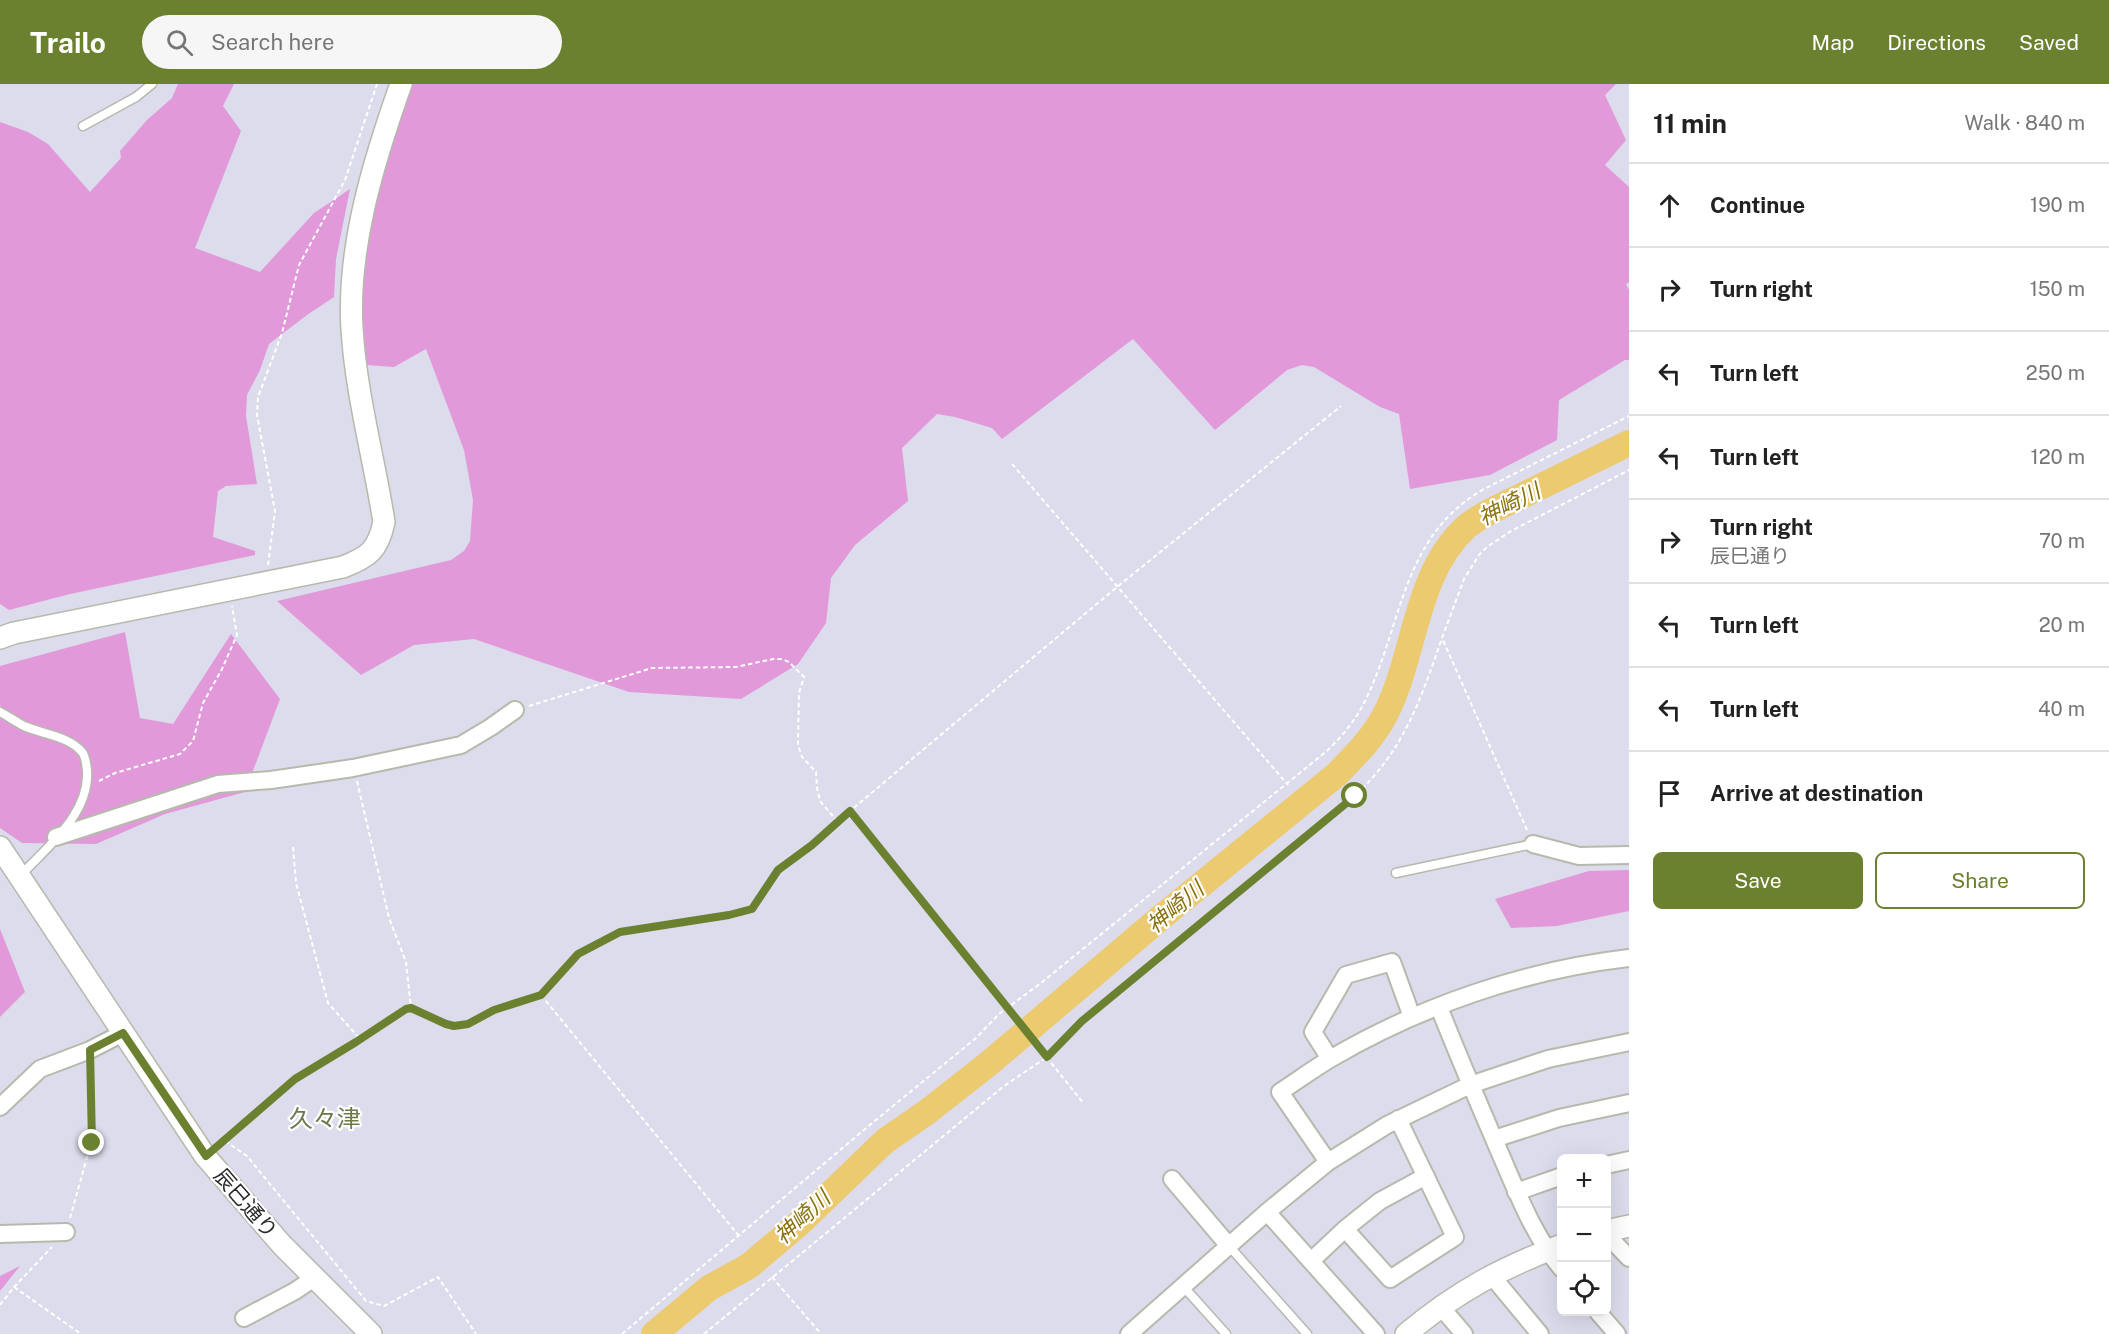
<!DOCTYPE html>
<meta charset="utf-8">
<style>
body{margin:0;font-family:"Public Sans","Noto Sans JP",sans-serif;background:#f6f6f6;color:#222}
.controls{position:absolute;right:18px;bottom:18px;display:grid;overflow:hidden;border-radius:9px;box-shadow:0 6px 24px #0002}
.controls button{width:54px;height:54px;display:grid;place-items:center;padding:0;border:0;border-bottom:2px solid #e0e0e0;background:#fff;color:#222;font:30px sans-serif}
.stop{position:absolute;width:18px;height:18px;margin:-14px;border:4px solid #6b812f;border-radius:50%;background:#fff}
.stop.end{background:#6b812f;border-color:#fff;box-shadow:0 2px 6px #0008}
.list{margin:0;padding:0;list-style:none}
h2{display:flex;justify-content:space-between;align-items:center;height:78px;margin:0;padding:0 24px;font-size:26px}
h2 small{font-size:20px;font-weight:400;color:#767676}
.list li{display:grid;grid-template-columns:39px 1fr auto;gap:18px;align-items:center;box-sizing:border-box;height:84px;padding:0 24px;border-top:2px solid #e0e0e0}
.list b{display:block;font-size:22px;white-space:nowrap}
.list p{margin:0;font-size:20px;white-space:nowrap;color:#767676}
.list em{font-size:20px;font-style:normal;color:#767676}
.actions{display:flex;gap:12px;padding:18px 24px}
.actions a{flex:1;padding:14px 0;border:2px solid #6b812f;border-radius:9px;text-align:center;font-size:21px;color:#6b812f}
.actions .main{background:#6b812f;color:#fff}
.icon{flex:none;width:33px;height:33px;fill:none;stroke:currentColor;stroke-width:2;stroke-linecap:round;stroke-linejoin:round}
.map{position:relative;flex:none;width:1629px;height:1250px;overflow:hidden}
header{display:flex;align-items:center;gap:36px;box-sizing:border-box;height:84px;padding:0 30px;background:#6b812f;color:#fff}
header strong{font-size:28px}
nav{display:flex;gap:33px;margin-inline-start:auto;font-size:21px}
.search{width:420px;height:54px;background:#f6f6f6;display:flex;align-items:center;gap:15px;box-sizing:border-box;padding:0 21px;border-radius:33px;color:#767676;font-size:22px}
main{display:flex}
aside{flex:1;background:#fff}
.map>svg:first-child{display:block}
</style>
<header>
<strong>Trailo</strong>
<div class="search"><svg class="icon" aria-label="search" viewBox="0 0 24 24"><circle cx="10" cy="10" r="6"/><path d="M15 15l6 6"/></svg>Search here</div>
<nav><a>Map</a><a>Directions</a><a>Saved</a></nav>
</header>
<main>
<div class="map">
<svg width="1629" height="1250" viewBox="0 0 1629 1250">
<rect width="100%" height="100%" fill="#dcdcec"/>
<path fill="#e199d9" d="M178,0H234L223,22L241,47L195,164L260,188L314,129L350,105L336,175L334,213L307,231L269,260L260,286L247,311L246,332L257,400L226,402L218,407L213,453L255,467V471L70,510L9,526L0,520V38L28,48L48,60L90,108L121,74L120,67L147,36L172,14Z
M408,0H1616L1605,11L1626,56L1605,81L1629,103V198L1626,200L1629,206V276H1625L1559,316L1557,356L1490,391L1410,405L1399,330L1380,323L1314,283L1302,281L1287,286L1215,346L1133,255L1002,355L992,344L955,333L937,330L902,364L908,417L855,461L831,494L826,539L798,580L741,615L629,608L474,555L414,561L361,591L277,517L451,476L464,467L470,457L473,416L464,366L426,265L394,283L367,281C359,231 360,179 370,129C379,87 396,42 408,0Z
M125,548L140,634L173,640L231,550L280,615L245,708L165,730L96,760L22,759L0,744V633L2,629L0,620V582Z
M1629,786V827L1557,842L1511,844L1495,815L1589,787Z
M0,845L25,908L0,933Z
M20,1182L0,1207V1192Z"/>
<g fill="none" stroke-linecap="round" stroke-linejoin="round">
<path stroke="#ecca70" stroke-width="26" d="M654,1250L709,1204L749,1182L801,1138L885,1057L927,1028L987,981L1159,835L1336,691C1355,672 1375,652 1387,627C1416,568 1415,490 1466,443C1473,437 1482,432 1489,428L1629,359"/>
<g stroke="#b6baac" stroke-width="11">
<path id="service" d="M83,42L136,13L152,0
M0,628C8,632 16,638 24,642C42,650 69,652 82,668C86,673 86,680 87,686C90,730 48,762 20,792
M1396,789L1533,760
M1229,1162L1307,1250
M1183,1202L1226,1250"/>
</g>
<g stroke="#b6baac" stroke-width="20">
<path id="minor" d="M56,753L218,700L271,696L353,684L461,661L491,643L515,626
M1533,760L1579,772L1629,771
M1439,923C1459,974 1481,1025 1503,1076C1519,1113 1535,1154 1562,1185
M1330,975L1313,948L1346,891L1392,878L1412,933
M0,1023L40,985L90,966L123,949
M1494,1055L1559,1034L1629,1019
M1328,1078L1280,1008C1297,997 1313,985 1330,975C1420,922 1525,886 1629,874
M1606,1081L1629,1076
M1172,1095L1229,1162
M1516,1108L1562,1092
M1267,1128L1376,1250
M1345,1145L1380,1117L1426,1092
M0,1150L66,1148
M1606,1150L1629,1174
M1311,1177L1345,1145L1390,1195L1455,1153L1398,1035
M1491,1191L1540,1250
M1440,1222L1464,1250
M1598,1228L1617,1250
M244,1234L295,1207L314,1194
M1129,1250L1267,1128L1328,1078L1387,1041L1470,1001L1548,975L1629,958"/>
</g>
<g stroke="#b6baac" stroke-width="24">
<path id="tertiary" d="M0,554L14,549L343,483C369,473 378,466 384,438C374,374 356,310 352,245C347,163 374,76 401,0
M0,763L205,1072L282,1161L371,1250
M1606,1147L1629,1142
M1406,1250C1458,1207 1499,1185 1562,1161"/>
</g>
<path stroke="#fff" stroke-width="2" stroke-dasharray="4.5 3" stroke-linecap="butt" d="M1012,380L1288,701
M268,481L275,427L257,331L258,313L282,249L299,181L345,96L377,0
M529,622L652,584L736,583L773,575H782L789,578L804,593L799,609L798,661L802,673L816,688L817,704L820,717L838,738
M99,697L115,689L180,670L193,657L203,619L222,585L237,551L232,522
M357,697L389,834L406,878L411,924
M850,727L1084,1020
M1527,746L1442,554L1464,495L1479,471L1487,463L1511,447L1629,386
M293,763L296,799L328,919L360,955
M541,911L739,1152
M225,1057L247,1072L366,1217L384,1222L438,1193L476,1250
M220,1061L295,995L356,958L406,925L411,924L446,940L454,942L468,940L494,926L541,911L578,870L620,848L729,831L752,825L779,786L812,761L850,727L1117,503L1341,322
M70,1134L91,1059L90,981
M772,1193L821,1250
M14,1203L81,1250
M0,1221L14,1203L52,1163
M622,1250L871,1040L976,954L999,930L1041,899L1328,666C1342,652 1355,637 1364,619C1403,542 1400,453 1484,405L1629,332
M704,1250L1004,1002L1047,973L1082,937L1355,712C1405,664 1420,617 1442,554"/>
<use href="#service" stroke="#fff" stroke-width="8"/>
<use href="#minor" stroke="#fff" stroke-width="16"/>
<use href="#tertiary" stroke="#fff" stroke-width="21"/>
</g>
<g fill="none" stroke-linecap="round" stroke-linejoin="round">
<path stroke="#6b812f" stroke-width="8" d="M92,1059L90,966L123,949L206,1072L295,995L356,958L406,925L411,924L446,940L454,942L468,940L494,926L541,911L578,870L620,848L729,831L752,825L778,786L812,761L850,727L1047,973L1082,937L1355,712"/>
</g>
<g text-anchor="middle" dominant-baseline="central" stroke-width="4.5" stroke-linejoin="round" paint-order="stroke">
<g font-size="21" fill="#2a2a2a" stroke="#fff">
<text transform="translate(246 1119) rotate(49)">辰巳通り</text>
</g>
<g font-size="22" font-style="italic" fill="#8a7210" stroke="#fff">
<text transform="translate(1509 420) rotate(-27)">神崎川</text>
<text transform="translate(1175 823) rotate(-40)">神崎川</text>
<text transform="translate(802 1133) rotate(-43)">神崎川</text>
</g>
<g font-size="24" fill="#6c794b" stroke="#fff">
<text x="325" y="1034">久々津</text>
</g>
</g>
</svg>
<div class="controls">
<button>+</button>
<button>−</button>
<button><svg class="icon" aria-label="locate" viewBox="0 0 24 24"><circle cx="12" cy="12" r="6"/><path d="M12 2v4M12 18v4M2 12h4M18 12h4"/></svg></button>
</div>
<div class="stop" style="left:1355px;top:712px"></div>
<div class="stop end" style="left:92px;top:1059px"></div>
</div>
<aside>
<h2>11 min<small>Walk · 840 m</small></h2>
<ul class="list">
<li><svg class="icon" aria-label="ahead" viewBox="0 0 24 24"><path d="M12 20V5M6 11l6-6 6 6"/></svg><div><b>Continue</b></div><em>190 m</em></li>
<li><svg class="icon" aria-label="right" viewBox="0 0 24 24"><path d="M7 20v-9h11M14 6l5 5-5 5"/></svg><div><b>Turn right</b></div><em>150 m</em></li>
<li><svg class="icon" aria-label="left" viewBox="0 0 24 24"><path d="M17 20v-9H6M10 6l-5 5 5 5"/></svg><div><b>Turn left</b></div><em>250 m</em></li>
<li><svg class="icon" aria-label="left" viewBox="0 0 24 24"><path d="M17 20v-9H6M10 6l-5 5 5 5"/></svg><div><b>Turn left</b></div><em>120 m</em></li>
<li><svg class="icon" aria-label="right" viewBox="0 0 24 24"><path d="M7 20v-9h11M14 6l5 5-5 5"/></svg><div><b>Turn right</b><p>辰巳通り</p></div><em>70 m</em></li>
<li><svg class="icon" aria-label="left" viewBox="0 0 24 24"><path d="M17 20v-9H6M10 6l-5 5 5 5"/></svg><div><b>Turn left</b></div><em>20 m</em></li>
<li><svg class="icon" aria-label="left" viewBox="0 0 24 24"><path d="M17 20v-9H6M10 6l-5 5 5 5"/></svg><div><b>Turn left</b></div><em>40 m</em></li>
<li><svg class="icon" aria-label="arrive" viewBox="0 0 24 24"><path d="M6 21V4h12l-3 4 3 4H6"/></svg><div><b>Arrive at destination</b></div></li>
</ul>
<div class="actions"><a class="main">Save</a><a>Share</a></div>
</aside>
</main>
